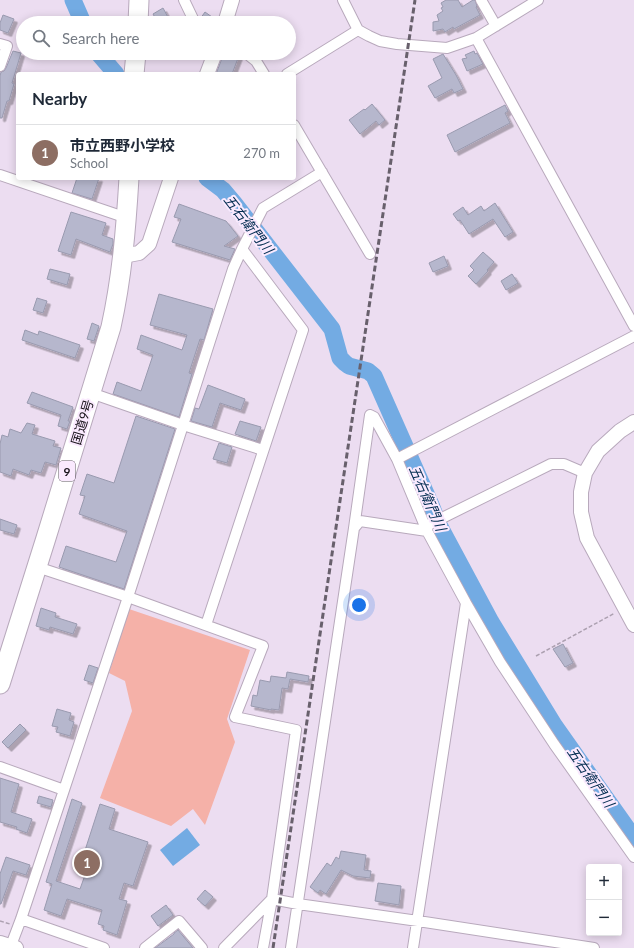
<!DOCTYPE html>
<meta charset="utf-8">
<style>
body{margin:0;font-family:Lato,"Noto Sans JP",sans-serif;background:#f2f2f3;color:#1f2937}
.controls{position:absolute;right:12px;bottom:12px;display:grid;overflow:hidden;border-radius:4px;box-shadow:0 2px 10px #0003}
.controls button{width:36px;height:36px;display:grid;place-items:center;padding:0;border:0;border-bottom:1px solid #e0e1e3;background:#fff;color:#1f2937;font:20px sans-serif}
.you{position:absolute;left:359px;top:605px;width:14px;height:14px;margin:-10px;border:3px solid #fff;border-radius:50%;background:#1a73e8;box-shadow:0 0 0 6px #1a73e833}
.badge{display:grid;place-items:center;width:26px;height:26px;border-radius:50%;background:#1f7f31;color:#fff;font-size:13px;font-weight:700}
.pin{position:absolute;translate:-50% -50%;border:2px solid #fff;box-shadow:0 1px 4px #0006}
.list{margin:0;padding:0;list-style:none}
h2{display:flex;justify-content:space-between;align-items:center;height:52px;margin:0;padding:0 16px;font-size:17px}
h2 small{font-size:13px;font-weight:400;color:#747a83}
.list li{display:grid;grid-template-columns:26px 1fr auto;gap:12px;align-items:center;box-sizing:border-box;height:56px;padding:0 16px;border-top:1px solid #e0e1e3}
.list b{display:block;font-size:15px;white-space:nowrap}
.list p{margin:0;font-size:13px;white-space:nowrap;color:#747a83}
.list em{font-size:13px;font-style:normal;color:#747a83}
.icon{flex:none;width:22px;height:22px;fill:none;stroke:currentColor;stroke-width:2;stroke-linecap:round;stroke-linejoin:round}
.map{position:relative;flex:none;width:634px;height:948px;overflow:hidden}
.search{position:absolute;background:#fff;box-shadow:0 2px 10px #0003;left:16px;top:16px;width:280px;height:44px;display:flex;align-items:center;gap:10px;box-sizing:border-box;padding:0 14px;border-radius:22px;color:#747a83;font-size:15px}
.panel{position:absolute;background:#fff;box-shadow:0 2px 10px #0003;left:16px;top:72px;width:280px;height:108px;border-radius:4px}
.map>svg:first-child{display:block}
</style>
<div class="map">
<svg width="634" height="948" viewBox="0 0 634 948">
<defs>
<filter id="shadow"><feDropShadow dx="3.5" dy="3.5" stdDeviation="0" flood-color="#0004"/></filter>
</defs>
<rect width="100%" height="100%" fill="#ecddf1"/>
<path fill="#f5b1a8" d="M129,609L250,650L227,719L235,742L205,825L193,809L171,826L100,798L132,711L125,681L109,673Z"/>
<path fill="#73abe3" d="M187,828L200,845L173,866L160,850Z"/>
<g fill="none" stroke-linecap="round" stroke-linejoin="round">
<path stroke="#73abe3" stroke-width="17" d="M73,0L83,23
M98,53L116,74
M207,178L223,190L234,203L332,329L340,358L345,363L349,366L368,371L374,376L431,505L439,525L491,622L554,725L634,838"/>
</g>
<path fill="#b6b7cd" stroke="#999aaf" filter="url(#shadow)" d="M446,0H458L462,7L473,0H475L477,6L476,7L480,15L454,29L453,27L445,32L443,29L433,31V22L439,21L437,15L443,11L441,8L443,7L441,3Z
M163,8L169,19L163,23H158L153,14Z
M205,12L212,17L208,23H201L200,19Z
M3,15L14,19L8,33L0,30V23Z
M13,51L21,53L12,83L14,84L9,101H7L2,118H0V76L1,72L4,71L6,68Z
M474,51L475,54L477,53L483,64L467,71L462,59L467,58L465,55Z
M224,53H240L232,74H216Z
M443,54L456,75L463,89L454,93L452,89L435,98L428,86L442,78L433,59Z
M372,104L385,120L379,125L376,121L360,134L349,120L364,109L365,110Z
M505,105L508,111L505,113L510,123L455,152L447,135Z
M77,178H99L92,199L72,193Z
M495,203L513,232L505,237L493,219L469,234L460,220L458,221L453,214L463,207L468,215L481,206L484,211Z
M179,204L226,221L238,236L224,246L235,249L230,260L172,242L181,219L174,217Z
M71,212L106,223L102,235L113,239V244L110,252L76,239L71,255L58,251Z
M483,252L494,262L487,270L488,271L476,284L468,276L474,270L470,266Z
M444,256L448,266L433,272L429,263Z
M50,269L70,274L67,285L47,279Z
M512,274L518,283L506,290L501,281Z
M159,294L213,309L204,340L200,339L189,373L192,374L179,417L113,394L117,382L141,391L153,355L137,349L141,335L182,350L187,335L150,325Z
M37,298L47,301L43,313L33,310Z
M92,323L99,326L94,341L87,339Z
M25,330L38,335L39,331L80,345L75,358L22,340Z
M208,385L245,399L241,410L220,403L212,427L191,421L195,408L199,409Z
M32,392L73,407L68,421H70L67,429L58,426L61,415L27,403Z
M136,416L175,429L124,589L59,567L66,546L116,562L127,531L79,514L85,496L80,495L87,474L114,483Z
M240,421L261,427L256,441L235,434Z
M27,423L35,425L32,434L55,441L53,446L61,448L56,465L45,462L41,473L31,470L29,475L13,469L11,476L0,472V444L2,435L8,437L10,429L21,433Z
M219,443L232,447L227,463L213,459Z
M0,519L17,525L14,534L0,530Z
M41,608L56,613L55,617L77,624L73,634L50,627L49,630L36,626Z
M563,644L573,663L565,667L553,649Z
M89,665L98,668L93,683L84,680Z
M287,672L309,676L308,682L290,679L288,689L282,688L279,710L271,709V710L251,706L253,695L257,696L260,680L270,682L271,676L286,678Z
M57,709L71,713L69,720L74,722L70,736L56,732L58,727L52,726Z
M20,724L26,730L8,748L2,742Z
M0,778L19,784L11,812L32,819L27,833L16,829L17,827L0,822Z
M39,796L53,800L51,807L37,803Z
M72,799L82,803L56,881L80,889L85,875L78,872L100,804L115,809L109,829L148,842L133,886L124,883L119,899L127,901L117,935L103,930L104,926L98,924L102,910L67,899L61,916L44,910L52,884L46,882Z
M341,851L366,855L364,870L371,871L370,878L353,876L341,870L326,894L320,890L318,893L310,887L327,863L331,866L336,857L339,859Z
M6,857L30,865L26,875L13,871L1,904H0V874Z
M378,883L401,886L399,905L375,901Z
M205,890L213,897L205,906L197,899Z
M166,905L173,915L158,926L151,916Z
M178,930L193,948H155L174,934V933Z"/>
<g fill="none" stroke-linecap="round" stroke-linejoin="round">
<g stroke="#b8a9bc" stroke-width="12">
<path id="street" d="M184,0L195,23
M343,0L358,30L369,36L380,41L397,44L447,48L476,38L538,0
M481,0L496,26
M476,38L634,326
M0,44L7,46L0,66
M246,53L256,61L264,74
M287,74L358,30
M294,125L370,254
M0,175L127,218
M634,336L397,459L427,531L466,603L500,662L554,744L634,857
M91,393L183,425L263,450
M354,528L370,415L374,417L397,459
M37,567L128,597L263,646L235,717L296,730L272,899L263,948
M206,625L303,330L242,249L263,208L322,172
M0,767L64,790L21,919L10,948
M64,790L128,597L233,269L242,249
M272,899L298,904L418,921L594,948
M21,919L104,948
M145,948L179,921L202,948
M224,948L272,899
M291,948L354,528L360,521L427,531L428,525L551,464H564L585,473
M413,948L466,603"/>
</g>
<g stroke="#b8a9bc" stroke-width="16">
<path id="secondary" d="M225,23L232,0
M207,74L215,53
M123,256L139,253L149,244L171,178
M634,422L620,431L598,451L585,473L581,492V512L587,538L634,625
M0,943L16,948"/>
</g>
<g stroke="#b8a9bc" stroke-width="21">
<path id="highway" d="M138,23L139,0
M134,74L136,53
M0,684L46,538L111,327C122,277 126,228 129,178"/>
</g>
<path stroke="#aca0b0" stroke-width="1.5" stroke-dasharray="4 2" stroke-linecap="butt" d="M536,656L615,613
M0,921L10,924"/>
<use href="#street" stroke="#fff" stroke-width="10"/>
<use href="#secondary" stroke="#fff" stroke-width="14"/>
<use href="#highway" stroke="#fff" stroke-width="19"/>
<path stroke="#68606c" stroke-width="3" stroke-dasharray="6 3" stroke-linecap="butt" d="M273,948L415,0"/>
</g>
<g text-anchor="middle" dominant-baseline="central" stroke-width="4" stroke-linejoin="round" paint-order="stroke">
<rect fill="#faeafe" stroke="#5c545e" stroke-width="1" x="59" y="461" width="16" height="20" rx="3"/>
<g font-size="12" font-weight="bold" fill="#18131a">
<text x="67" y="471">9</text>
</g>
<g font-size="13" fill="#18131a" stroke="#faeafe">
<text transform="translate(82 422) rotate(-73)">国道9号</text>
</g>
<g font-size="14" font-style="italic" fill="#032d51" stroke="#faeafe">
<text transform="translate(249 224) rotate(52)">五右衛門川</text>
<text transform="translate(428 498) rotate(66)">五右衛門川</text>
<text transform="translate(591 777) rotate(55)">五右衛門川</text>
</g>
</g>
</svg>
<div class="controls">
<button>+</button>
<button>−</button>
</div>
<div class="you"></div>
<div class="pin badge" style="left:87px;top:863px;background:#8d6e63">1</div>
<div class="search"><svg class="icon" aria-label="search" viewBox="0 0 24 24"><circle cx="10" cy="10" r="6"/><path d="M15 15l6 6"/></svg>Search here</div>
<section class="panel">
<h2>Nearby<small></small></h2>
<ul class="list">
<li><span class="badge" style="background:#8d6e63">1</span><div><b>市立西野小学校</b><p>School</p></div><em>270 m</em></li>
</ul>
</section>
</div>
